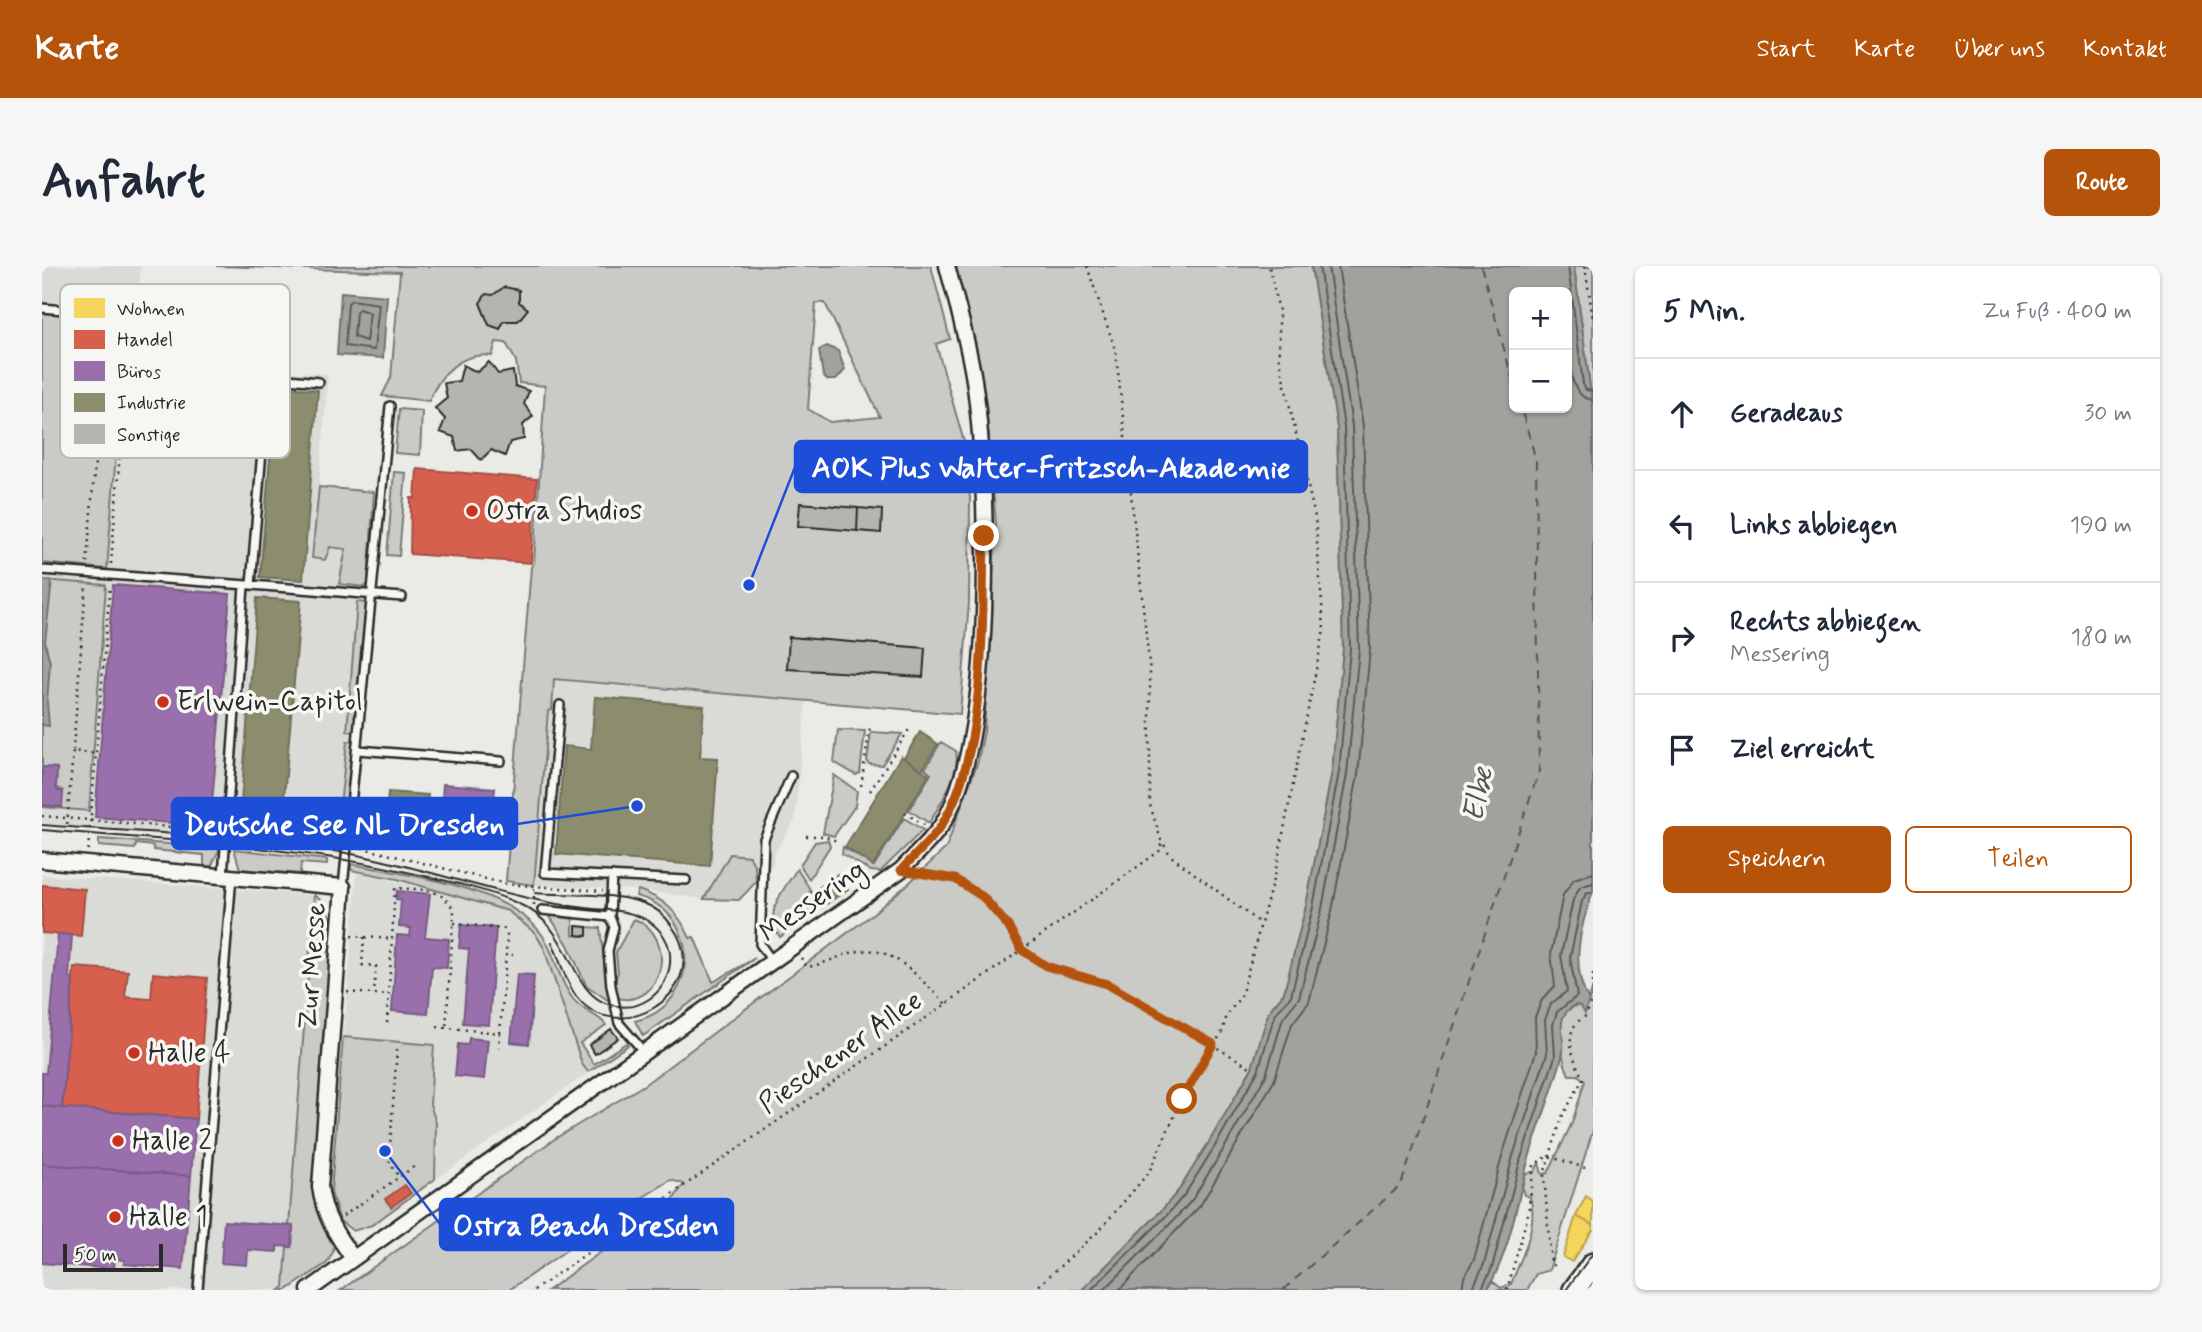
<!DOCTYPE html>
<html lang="de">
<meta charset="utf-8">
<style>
body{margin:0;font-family:Mynerve,sans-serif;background:#f6f6f7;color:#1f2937}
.controls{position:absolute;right:21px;top:21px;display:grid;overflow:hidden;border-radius:10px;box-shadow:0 2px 5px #0004}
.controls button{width:63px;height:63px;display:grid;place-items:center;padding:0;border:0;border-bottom:2px solid #e0e1e3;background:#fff;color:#1f2937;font:35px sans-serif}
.scale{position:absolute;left:21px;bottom:18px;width:100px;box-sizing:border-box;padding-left:7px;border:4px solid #2b2b2b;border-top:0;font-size:19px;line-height:24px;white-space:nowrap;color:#2b2b2b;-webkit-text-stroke:5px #f6f6f2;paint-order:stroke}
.stop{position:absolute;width:21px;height:21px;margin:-16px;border:5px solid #b45309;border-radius:50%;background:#fff}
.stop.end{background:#b45309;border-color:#fff;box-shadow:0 2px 7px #0008}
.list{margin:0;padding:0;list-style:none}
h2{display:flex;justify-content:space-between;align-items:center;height:91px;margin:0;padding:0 28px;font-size:30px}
h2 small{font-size:23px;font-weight:400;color:#747a83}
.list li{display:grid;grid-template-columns:46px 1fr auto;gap:21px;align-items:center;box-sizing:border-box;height:112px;padding:0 28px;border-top:2px solid #e0e1e3}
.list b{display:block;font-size:26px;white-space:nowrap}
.list p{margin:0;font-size:23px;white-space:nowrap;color:#747a83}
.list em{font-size:23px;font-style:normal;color:#747a83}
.actions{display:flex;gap:14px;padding:21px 28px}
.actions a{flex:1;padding:16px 0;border:2px solid #b45309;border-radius:10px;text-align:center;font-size:24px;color:#b45309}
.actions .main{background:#b45309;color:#fff}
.icon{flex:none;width:38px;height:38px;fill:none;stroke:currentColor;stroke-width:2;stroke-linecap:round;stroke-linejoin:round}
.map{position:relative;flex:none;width:1551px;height:1024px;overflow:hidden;border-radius:10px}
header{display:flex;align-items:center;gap:42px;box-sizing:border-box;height:98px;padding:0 35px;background:#b45309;color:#fff}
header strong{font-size:33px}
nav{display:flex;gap:38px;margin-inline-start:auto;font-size:24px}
.intro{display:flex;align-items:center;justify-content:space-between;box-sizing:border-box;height:168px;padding:0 42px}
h1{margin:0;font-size:49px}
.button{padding:18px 32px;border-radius:10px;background:#b45309;color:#fff;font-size:24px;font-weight:700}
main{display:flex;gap:42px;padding:0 42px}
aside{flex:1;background:#fff;border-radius:10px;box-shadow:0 2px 5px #0004}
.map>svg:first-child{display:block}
</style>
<header>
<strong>Karte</strong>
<nav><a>Start</a><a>Karte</a><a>Über uns</a><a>Kontakt</a></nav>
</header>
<div class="intro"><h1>Anfahrt</h1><a class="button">Route</a></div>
<main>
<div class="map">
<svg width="1551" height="1024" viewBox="0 0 1551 1024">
<rect width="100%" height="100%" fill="#eaeae6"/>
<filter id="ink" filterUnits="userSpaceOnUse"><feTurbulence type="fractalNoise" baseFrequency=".0143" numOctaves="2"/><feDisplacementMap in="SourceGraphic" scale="14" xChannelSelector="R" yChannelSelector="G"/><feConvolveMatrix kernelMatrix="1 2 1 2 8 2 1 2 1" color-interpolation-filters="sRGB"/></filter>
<g filter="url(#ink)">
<path fill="#dadad6" d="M0,0H99L95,35L225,44L221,105L286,108L277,221L332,226L299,588L0,557Z
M512,413L764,436L753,554L732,587L730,601L713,600L707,590L688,588L662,633L596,624L492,619L506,444H510Z
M315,606L451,639L477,652L493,667L502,682L540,798L547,806L321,964L311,965L298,955L289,926Z
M0,609L272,629L247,960H251L250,981L245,982L242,1021L238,1024H0Z"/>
<path fill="#cacac7" stroke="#7a7a79" stroke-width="2" fill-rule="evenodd" d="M174,0H889L908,73L894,78L924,183L928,233L927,336L918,448L512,413L510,444L506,445L492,619L464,615L489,301L492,297L503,120L477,117L474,95L464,77L454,76L450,90C419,85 397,109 387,135L340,130L349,112L358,6ZM774,37H783L838,151L788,156L766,143Z
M913,0H1269L1295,161L1301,383L1290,506L1264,640L1242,727L1227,745L1210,802L1167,876L1137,924L1120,944L1040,1024H506L630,935L642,918L629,914L598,933L467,1024H299L514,872L602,819L828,650L866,618L904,582L936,495L942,465L954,258L944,139Z
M1532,0H1551V144Z
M0,47L80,53L84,57L65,303L0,297Z
M357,143L380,145L378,189L353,187Z
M352,206L364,207L357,290L345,289Z
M277,221L332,226L326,318L323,321L297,318L304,283L288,281L283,294L270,292Z
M0,314L64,319L47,545L0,541H19L21,525L14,521L15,502L0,501Z
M315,336L324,337L314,466L305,465Z
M796,464L823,465L818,507L814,509L792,496Z
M829,466L860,468L840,499L827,498L825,495Z
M305,475H313L307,540H298Z
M899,476L914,485C919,507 898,539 887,557L867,544L889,508L883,503Z
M792,509L815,525L813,540L792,570L781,567Z
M862,552L881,564L838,606L829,605L800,588L801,581L832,600Z
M57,573H58L178,582L169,601L162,600V589L112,584L111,580L94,578L93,583L57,580Z
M786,574L788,580L767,613L758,599L773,576Z
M192,583L285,594V599L259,597L258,608L198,603Z
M688,588L707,590L713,600L714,616L697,634L662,633Z
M309,598C366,609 467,620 501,670C514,689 516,714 531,733C540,745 556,748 564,759L538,777L552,798L584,777L586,779L546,806L540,798L502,682L493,667L466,645L355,613L309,604Z
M755,603L769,625L766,628L773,638L765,643L769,649L738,671C720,647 741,625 755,603Z
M596,624C622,632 637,647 648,672L652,671L671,716L713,692L601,770L593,755C659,740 661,646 594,630Z
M272,629L284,638L291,666L272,925L275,946L292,978L291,986L285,997L245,1024H238L242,1021L245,981H250L251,961L247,960Z
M507,649L531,653V669L544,670L545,661L558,662L567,735L544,719L526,679Z
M592,653C636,668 623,743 575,732L572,718L576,706L574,686Z
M1551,721V864L1507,1004L1494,1008L1485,1024H1445L1450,1015L1459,1022L1469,1018C1479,993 1497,958 1488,931L1482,929L1480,922L1483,908L1493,905L1497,897L1500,908L1506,907L1530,857L1543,815L1536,809H1527C1519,793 1508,739 1538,740L1543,745Z
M301,771L392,779L388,838L394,857L393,913L330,959L311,965L298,955L289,926Z"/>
<path fill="#a1a19e" stroke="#727270" stroke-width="2" fill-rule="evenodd" d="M1269,0H1532L1551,144V625C1539,658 1527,702 1547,734L1543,747L1538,740L1533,739C1509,753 1526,771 1520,791C1511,825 1497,858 1487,892C1474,937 1469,984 1445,1024H1040L1120,944L1137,924L1167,876L1210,802L1227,745L1242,727L1264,640L1290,506L1301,383L1295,161ZM1472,26H1525V142H1472Z
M299,26L345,30L341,92L295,89Z
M785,80L796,85L803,104L794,114H785L781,110L777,84Z
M0,314L10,315L3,376L8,397L5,436L7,460L0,459Z"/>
<path fill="#f6d55c" stroke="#b9a24d" stroke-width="2" d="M1544,930L1551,935V959L1534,950Z
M1534,950L1551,959V964L1530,996L1521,991Z"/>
<path fill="#d6604d" stroke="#a35043" stroke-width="2" d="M375,203L495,213L489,297L368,288L369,232H373Z
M0,619L43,623L39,670L0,667Z
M32,701L86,705L83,731L109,733L111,707L165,712L154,853L20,842Z
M363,919L369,927L349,941L343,933Z"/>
<path fill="#9970ab" stroke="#785b85" stroke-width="2" d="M71,319L188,328L168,560L53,551Z
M0,501L15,502L14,521L16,525H21L20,541L0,539Z
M401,518L453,522L449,578L397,574Z
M355,625L388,628L383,671L407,673L405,702L390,701L386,748L350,745L355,669L368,670L369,662L357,661L359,634L354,633Z
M419,659L454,662L447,759L421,757L427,683L417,682Z
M16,668L30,669L27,711L31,712L20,842L0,840V807H4Z
M475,708L492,709L487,778L469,776Z
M427,772L446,774L442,813L413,810L416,778L426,779Z
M0,840L154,853L149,910L0,898Z
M0,898L149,910L141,1003L82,998V994L73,993L72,1003L0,997Z
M182,955L251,960L250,981L235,980V986L206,984L205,999L179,997Z"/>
<path fill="#8c8c6e" stroke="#6f6f5a" stroke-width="2" d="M234,120L276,124L261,314L218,311Z
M215,332L259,335L239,566L197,562Z
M553,431L662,440L658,491L676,492L668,600L514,588L522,480L549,483Z
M878,466L896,478L880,504L862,492Z
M859,490L887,509L831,600L803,581Z
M346,526L386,529L382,577L342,574Z
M796,608L806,623L780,641L770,627Z"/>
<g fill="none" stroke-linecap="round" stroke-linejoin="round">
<path stroke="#5a5a59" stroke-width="2" d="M1526,0L1541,118L1544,124L1551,125
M310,34L337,38L332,84L303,80L306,37Z
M317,43L328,47L324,75L312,71L314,46Z
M1525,64C1527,85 1524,132 1551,134
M1049,1024L1125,949L1143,928L1173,880L1216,805L1233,748L1249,730L1271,641L1297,506L1308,383L1302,161L1277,0
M1062,1024L1132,954L1150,934L1181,884L1224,809L1241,752L1257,732L1280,643L1305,508L1317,383L1310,160L1286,0
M1077,1024L1158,940L1232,815L1250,758L1267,736L1290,645L1316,509L1328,383L1321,160L1296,0
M1420,1024L1422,1011L1432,994L1461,887L1494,786L1493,751L1500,734L1513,720L1509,688L1521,629L1532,613L1551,607
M1430,1024L1442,998L1471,890L1505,788L1503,754L1509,738L1525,725L1519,689L1531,634L1538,621L1551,617
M1439,1024L1450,1002L1479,892L1513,791L1511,759L1515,746L1535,730L1528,692L1540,635L1544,628L1551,626"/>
<path stroke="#545453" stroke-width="2" stroke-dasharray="9 7" stroke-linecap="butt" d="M1439,0L1472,119
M1241,1024L1359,919L1497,505L1494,194L1479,142"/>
</g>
<path fill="#b4b4b1" stroke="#2b2b2b" stroke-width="2" d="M462,21L477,24V36L486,43L476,55H462L458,63L447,59L438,37L444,28L451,29Z
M447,96L456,108L471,105L473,120L487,125L482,138L491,150L481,159L482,173L468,176L463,190L449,184L439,194L429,183L415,185L412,171L398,166L403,153L393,142L405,132L402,117L417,115L421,99L435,106Z
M758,237L816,242L815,265L756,260Z
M816,242L840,244L839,267L815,265Z
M747,371L883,382L881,411L745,403Z
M534,660L545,661V670L534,669Z
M569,763L576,772L553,788L547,779Z"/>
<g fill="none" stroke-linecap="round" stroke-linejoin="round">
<g stroke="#2b2b2b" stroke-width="12">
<path id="lane" d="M0,42L88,50L79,177L211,187
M277,116L226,111L209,319L360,331
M0,304L205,319
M518,439L503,607L644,614
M316,484L459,495
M181,610L202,320
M570,610L568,651L572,661L566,685L569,720L577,757L602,786
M301,621L348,140
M500,644L568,651
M730,695L718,678L722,573L749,510
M156,1023L190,610"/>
</g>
<g stroke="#2b2b2b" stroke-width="19">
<path id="street" d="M0,594L301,621L278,921C282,950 294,969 311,992
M267,1024L859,604C872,590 888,576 899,560C955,474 947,216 932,114C926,76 915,37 905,0"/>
</g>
<g stroke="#2b2b2b" stroke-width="26">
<path id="secondary" d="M1532,1024L1551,998"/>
</g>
<path stroke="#2b2b2b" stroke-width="2.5" stroke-dasharray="2 5" stroke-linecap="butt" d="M1045,0L1074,86L1108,406V539L1119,574L1129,590L1219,658
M1543,0L1551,54
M1546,0L1551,2
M45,297L64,56
M69,298L78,186
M31,485L44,318
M819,520L828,460
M828,525L868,462
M863,547L884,560
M0,550L175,565
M25,558L31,485L54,488
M195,567L296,577
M764,570H782L797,576
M273,574L274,567L281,566
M313,580L464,618L561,625
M46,584L68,319
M876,607L913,613L941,631L966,660L980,684L1004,700L1065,718L1210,802
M492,639V621
M412,657L462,663L465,668L464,688
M309,670L351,673
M322,671L320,699L334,700L332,728
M759,692L765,701C785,698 799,688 817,685C853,679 881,717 904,738
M305,726L347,729
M1551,731V703
M345,757L353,622C377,624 400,620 412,645L404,762
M395,761L458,767L457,782
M458,767L464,689H471
M355,783L347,895L357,911
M301,950L373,900
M1512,1000L1509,998L1502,908L1520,851L1541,813C1531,792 1518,763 1544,750L1551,730
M492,1024L904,738L1119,584V574
M992,1024L1057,965L1107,906L1140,833L1180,766L1185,749L1199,730L1234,603L1282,364L1273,251L1237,93V45L1227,0
M1465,1024L1486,948L1492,899L1506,890L1543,902"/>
<use href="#lane" stroke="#f6f6f2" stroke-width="7"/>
<use href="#street" stroke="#f6f6f2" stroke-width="14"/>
<use href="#secondary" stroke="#f6f6f2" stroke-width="21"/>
<path stroke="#2b2b2b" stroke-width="2" d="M0,559C103,567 208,569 310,588C396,604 480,639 566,644C666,650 630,759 566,738C526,725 531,661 477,638C446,624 411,616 378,609C254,579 126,575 0,564
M493,627C526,630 581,625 610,641C621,647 629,657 635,668C667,728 575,784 534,730C523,715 518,694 510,676
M1524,1024L1551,987"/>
</g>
</g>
<g fill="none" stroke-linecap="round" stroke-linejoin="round" filter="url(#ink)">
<path stroke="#b45309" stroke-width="9" d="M942,270C940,353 945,488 899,560C889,575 872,590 859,604L913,613L941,631L966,660L980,684L1004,700L1065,718L1171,778L1140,833"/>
</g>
<g fill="#c8321e" stroke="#f6f6f2" stroke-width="2.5">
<circle cx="430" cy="245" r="7"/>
<circle cx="121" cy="436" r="7"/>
<circle cx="92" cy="787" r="7"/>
<circle cx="76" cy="875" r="7"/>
<circle cx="73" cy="951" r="7"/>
</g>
<g text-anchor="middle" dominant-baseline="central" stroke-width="7" stroke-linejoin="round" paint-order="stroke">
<g font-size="28" fill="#2b2b2b" stroke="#f6f6f2" text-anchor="start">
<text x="444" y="245">Ostra Studios</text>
<text x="135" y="436">Erlwein-Capitol</text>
<text x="106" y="787">Halle 4</text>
<text x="90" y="875">Halle 2</text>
<text x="87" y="951">Halle 1</text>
</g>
<g font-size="28" fill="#2b2b2b" stroke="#f6f6f2">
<text transform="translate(771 636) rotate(-35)">Messering</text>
<text transform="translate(271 700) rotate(-86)">Zur Messe</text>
<text transform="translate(799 787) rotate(-35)">Pieschener Allee</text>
</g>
<g font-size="30" font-style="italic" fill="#545453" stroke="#f6f6f2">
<text transform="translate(1437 529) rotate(-77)">Elbe</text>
</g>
</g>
<rect x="18" y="18" width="230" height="174" rx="10" fill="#f6f6f2" stroke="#b9b9b6" stroke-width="2"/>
<rect x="32" y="32" width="31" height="20" fill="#f6d55c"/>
<rect x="32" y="64" width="31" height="19" fill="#d6604d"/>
<rect x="32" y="95" width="31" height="20" fill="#9970ab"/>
<rect x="32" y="127" width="31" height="19" fill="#8c8c6e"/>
<rect x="32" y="158" width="31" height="20" fill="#b4b4b1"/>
<g font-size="19" fill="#2b2b2b">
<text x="75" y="49">Wohnen</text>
<text x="75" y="80">Handel</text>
<text x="75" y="112">Büros</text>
<text x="75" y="143">Industrie</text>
<text x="75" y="175">Sonstige</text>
</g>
<path fill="none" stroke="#1d4ed8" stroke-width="2.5" d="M707 319L753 201M595 540L475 558M343 885L398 958"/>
<g fill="#1d4ed8" stroke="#f6f6f2" stroke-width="2.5">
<circle cx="707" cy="319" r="7"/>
<circle cx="595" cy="540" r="7"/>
<circle cx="343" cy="885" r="7"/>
</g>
<g fill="#1d4ed8" stroke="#1d4ed8" stroke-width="2.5">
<rect x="753" y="175" width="512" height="51" rx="7"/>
<rect x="130" y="532" width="345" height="51" rx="7"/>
<rect x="398" y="933" width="293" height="51" rx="7"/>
</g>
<g font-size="30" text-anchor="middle" font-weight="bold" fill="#fff">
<text x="1009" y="211">AOK Plus Walter-Fritzsch-Akademie</text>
<text x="302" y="568">Deutsche See NL Dresden</text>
<text x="544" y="969">Ostra Beach Dresden</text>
</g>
</svg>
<div class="controls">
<button>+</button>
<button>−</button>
</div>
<div class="scale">50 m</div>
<div class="stop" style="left:1140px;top:833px"></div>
<div class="stop end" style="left:942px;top:270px"></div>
</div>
<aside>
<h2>5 Min.<small>Zu Fuß · 400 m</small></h2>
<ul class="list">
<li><svg class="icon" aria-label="ahead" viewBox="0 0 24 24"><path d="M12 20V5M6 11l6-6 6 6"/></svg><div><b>Geradeaus</b></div><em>30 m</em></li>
<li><svg class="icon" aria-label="left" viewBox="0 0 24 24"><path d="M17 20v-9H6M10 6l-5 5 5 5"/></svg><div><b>Links abbiegen</b></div><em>190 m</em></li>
<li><svg class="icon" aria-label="right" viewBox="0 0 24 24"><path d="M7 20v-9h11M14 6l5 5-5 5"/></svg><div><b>Rechts abbiegen</b><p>Messering</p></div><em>180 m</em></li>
<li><svg class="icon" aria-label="arrive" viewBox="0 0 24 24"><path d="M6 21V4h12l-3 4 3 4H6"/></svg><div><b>Ziel erreicht</b></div></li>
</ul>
<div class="actions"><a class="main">Speichern</a><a>Teilen</a></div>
</aside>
</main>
